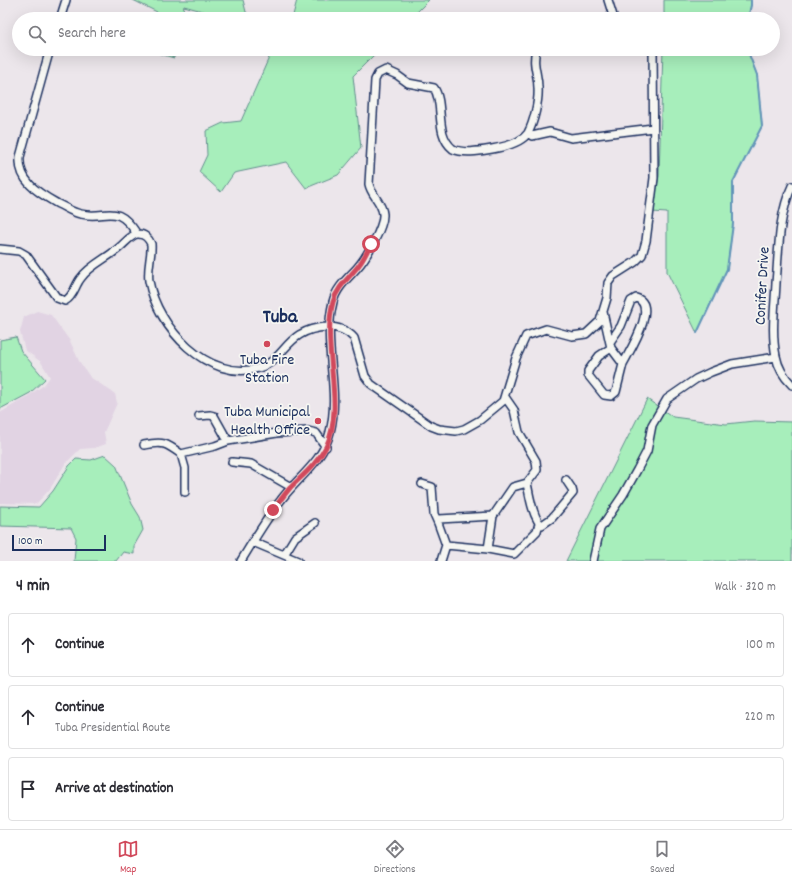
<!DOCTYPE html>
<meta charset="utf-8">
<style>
body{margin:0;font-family:Dekko,sans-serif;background:#f7f7f7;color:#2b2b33}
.scale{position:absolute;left:12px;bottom:10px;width:94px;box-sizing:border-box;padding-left:4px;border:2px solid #1b2f5e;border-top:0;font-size:11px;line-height:14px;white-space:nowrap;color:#1b2f5e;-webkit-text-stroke:3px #f6f6f2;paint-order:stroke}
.stop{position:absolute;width:12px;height:12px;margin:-9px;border:3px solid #d1495b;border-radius:50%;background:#fff}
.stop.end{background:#d1495b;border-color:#fff;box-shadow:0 1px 4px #0008}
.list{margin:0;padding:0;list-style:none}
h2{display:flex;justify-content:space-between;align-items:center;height:52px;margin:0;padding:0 16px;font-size:17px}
h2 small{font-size:13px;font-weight:400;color:#7c7c81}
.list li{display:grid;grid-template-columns:26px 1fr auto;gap:12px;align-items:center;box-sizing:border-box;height:64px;margin:0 8px 8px;padding:0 8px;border:1px solid #e1e1e2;border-radius:4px}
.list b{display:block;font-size:15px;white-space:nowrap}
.list p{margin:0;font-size:13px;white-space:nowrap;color:#7c7c81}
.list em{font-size:13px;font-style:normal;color:#7c7c81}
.icon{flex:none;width:22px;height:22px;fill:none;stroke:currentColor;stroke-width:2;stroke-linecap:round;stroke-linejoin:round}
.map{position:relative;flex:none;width:792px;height:561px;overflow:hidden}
.search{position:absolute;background:#fff;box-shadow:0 4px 16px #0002;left:12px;right:12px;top:12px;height:44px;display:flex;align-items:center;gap:10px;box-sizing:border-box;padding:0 14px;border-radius:22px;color:#7c7c81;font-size:15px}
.sheet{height:268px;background:#fff}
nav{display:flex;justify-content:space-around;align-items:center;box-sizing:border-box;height:56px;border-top:1px solid #e1e1e2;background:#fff;font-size:11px;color:#7c7c81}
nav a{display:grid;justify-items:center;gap:2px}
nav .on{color:#d1495b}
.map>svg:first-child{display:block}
</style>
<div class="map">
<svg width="792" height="561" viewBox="0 0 792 561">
<rect width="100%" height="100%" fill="#ece6eb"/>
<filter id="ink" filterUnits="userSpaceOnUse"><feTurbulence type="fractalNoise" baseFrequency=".025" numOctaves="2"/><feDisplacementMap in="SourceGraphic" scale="8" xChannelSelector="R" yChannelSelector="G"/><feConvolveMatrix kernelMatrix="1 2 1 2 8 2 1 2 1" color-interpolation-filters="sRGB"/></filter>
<g filter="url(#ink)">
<path fill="#e1d3e3" d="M37,311L51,315L70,341L79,361L90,377L115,394L117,403L104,432L106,444L94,448L80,449L65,464L50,489L36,504L0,503V413L25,398L44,385L50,377L41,362L25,350L20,332L24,317Z"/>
<path fill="#a7eebb" stroke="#618e8c" d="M133,0H243L246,12L255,19H231L184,6L181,19H157V12Z
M297,0H429L410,19H292Z
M664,0H751V5L748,19H664Z
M157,49H175L174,58L157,53Z
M268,49H380L353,76L361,148L338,175L306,188L286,162L234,173L221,192L199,172L207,155L206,131L223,123L241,121L271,53Z
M663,49H747L757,75L762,126L733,182V224L727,269L697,333L667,272V213L652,212L659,176Z
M16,337L21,351L45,379L30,393L0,409V340Z
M647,399L673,417L726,424L754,421L792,422V561H566Z
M105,455L116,465L132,504L140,517L143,530L134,546V554L123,552L116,561H74L76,538L71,528L0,526V506L39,507L53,491L69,466L76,459L91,460Z"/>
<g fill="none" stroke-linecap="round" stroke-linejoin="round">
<path stroke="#6294b8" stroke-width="2" d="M748,19L751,5V0
M697,333L727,269L733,224V182L762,126L757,75L747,49"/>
<g stroke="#1b2f5e" stroke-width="10">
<path id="street" d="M608,0L614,19
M60,19L66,0
M50,49L20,157C18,182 39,193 58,204C65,207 73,213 81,214C107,220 116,201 137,234
M528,133L532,136L550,132L571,138L653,128
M792,186C778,216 779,251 776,283C775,307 771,332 776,356C778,367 784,377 792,385
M0,249L19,251L26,255L57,298L65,301C74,296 75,285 81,278C90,265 108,258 120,247C125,243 131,235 137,234C144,233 149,239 151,244C152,256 147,268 149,281C157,327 208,383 259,368C287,359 285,329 327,327C338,327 347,330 354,338L365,376L371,384L431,426L439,429L456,431L464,429L480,420L503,401L516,358L526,336L546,329L572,336L586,334L600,321L607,298L608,283L613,276L635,262L642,255L646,241L654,178L653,49
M603,312L611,348L623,364L616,392L611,396L604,395L588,375V371L599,356L611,348
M610,342L621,326L631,301L636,298C659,305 630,350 623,364
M199,416L210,415L214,416L228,441
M144,445C163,441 166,443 181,454L215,446L228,441L277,433L308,431L316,433L326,447
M181,454L185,468V492
M232,462L251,464L291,487
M527,483C529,493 533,520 542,525L552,518L573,493L572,489L566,480
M422,484L432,487L434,514L438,523
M253,542L298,561
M446,545L488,549L514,554L537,531L539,523
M488,549L493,516
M284,555L295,537L315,523
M241,561C254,540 266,519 281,500C298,477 323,462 330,432C341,389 322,345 333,302C336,288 348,278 357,268C366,258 384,227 383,214C382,202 371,195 369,184L375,80L378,74L386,70L397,75L408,83L434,88C445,104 434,134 453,149C464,154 480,151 492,149C504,147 521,143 528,133C534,122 539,100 538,88C538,72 532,67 536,49
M441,561L446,545L438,523L439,519L493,516L513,487L527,483L537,470L536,461L519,432L514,410L505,397
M593,561L600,529L623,495L637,470L647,451L652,425L667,399L696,379L711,372L732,364L776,357"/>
</g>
<use href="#street" stroke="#f6f6f2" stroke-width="7"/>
</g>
</g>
<g fill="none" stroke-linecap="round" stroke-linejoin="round" filter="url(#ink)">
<path stroke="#d1495b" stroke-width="5" d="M273,510C279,502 284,495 290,488C303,475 317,464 326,447C346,406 321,347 333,302C337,287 350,277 359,265C364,259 367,251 371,244"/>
</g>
<g fill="#d1495b" stroke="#f6f6f2" stroke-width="1.5">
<circle cx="267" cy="344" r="4"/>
<circle cx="318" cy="421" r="4"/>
</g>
<g text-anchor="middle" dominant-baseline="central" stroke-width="3.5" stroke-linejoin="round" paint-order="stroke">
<g font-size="16" fill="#1b2f5e" stroke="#f6f6f2">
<text transform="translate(763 286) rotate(-87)">Conifer Drive</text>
</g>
<g font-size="16" fill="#1b2f5e" stroke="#f6f6f2">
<text x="267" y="360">Tuba Fire<tspan x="267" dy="18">Station</tspan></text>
<text x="310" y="412" text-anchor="end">Tuba Municipal<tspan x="310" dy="18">Health Office</tspan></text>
</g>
<g font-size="20" font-weight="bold" fill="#1b2f5e" stroke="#f6f6f2">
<text x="280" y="318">Tuba</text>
</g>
</g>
</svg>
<div class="scale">100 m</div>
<div class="stop" style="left:371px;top:244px"></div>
<div class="stop end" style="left:273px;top:510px"></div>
<div class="search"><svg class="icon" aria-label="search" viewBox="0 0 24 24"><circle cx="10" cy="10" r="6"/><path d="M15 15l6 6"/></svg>Search here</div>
</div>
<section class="sheet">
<h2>4 min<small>Walk · 320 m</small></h2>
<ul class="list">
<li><svg class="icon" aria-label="ahead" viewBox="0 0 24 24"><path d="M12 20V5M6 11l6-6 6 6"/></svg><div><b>Continue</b></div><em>100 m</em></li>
<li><svg class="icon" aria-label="ahead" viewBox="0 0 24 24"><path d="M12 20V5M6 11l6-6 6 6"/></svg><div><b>Continue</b><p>Tuba Presidential Route</p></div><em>220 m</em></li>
<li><svg class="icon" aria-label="arrive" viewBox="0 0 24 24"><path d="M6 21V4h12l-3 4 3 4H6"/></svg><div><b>Arrive at destination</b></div></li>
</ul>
</section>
<nav>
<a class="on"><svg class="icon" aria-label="map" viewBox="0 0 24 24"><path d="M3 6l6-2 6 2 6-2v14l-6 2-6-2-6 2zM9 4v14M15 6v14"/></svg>Map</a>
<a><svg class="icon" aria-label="directions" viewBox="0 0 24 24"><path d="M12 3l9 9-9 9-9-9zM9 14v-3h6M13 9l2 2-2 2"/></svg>Directions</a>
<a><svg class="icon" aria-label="saved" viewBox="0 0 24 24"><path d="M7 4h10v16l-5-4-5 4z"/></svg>Saved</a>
</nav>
